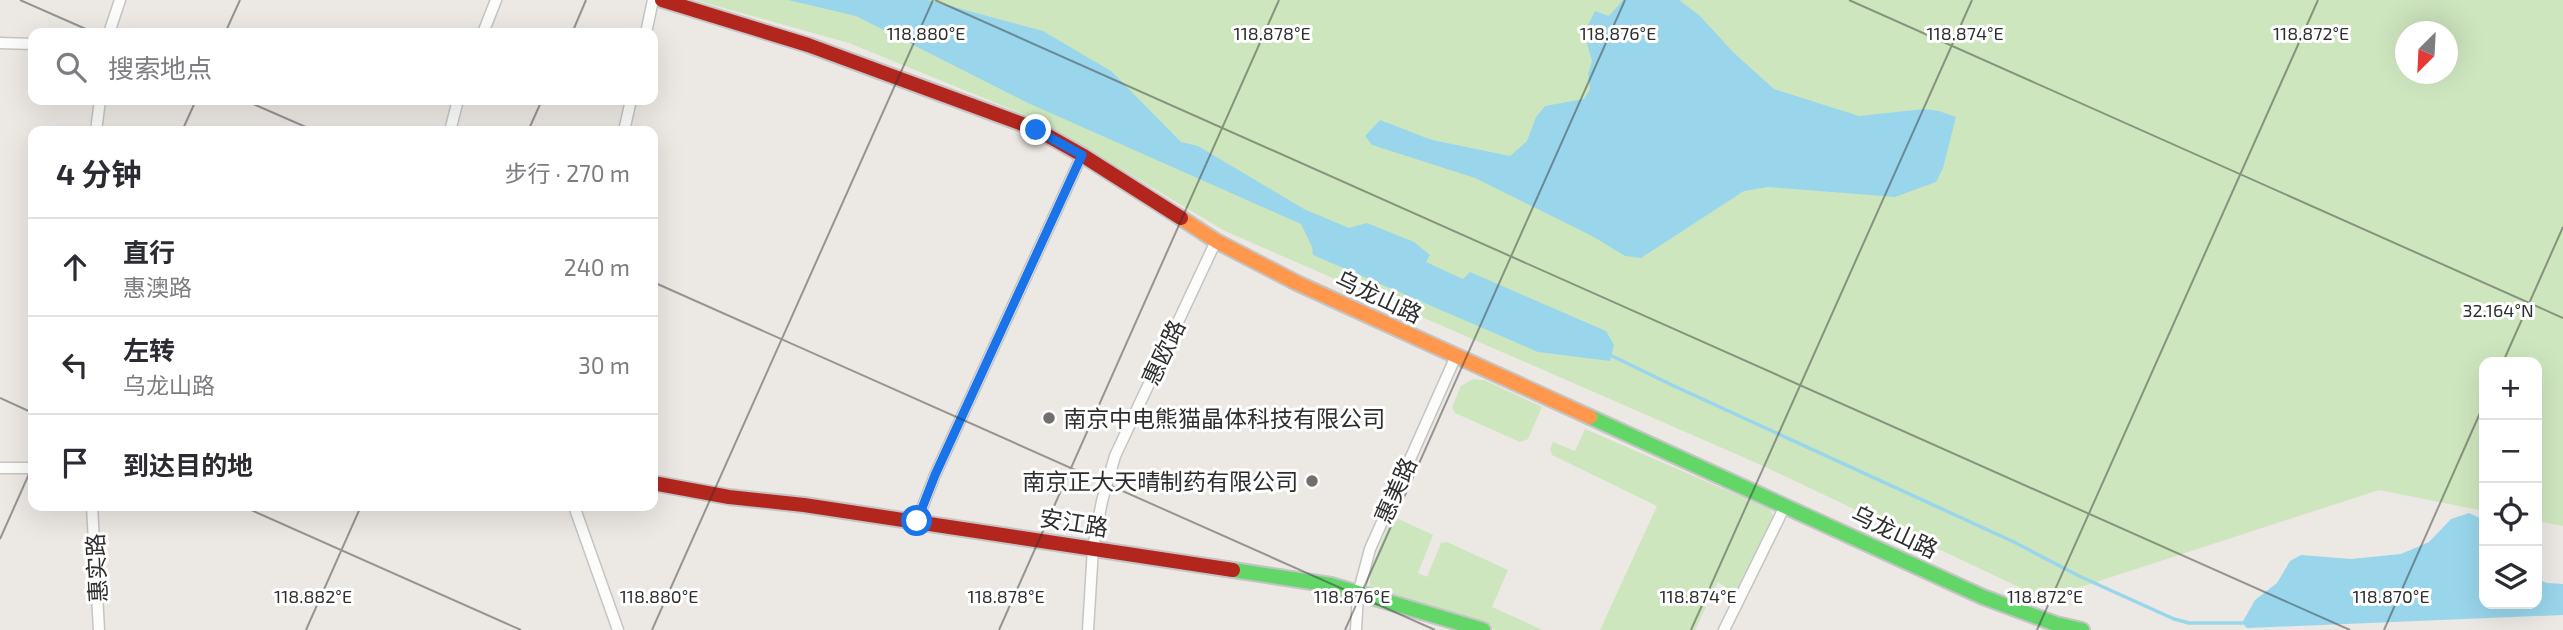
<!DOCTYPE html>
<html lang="zh">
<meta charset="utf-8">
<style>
body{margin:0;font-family:"Exo 2","Noto Sans SC",sans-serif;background:#f2f2f3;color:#2b2b33}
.controls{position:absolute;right:21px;bottom:21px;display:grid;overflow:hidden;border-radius:14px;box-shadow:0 7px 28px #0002}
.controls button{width:63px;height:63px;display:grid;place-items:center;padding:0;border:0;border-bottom:2px solid #e1e1e2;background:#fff;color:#2b2b33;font:35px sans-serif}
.compass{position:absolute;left:2395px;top:21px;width:63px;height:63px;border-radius:50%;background:#fff;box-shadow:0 7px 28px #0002;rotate:204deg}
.stop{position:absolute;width:21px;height:21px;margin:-16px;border:5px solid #1a73e8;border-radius:50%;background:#fff}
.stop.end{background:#1a73e8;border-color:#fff;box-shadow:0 2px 7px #0008}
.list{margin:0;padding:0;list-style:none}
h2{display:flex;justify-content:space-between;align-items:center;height:91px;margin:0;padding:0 28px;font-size:30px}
h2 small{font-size:23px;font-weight:400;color:#7c7c81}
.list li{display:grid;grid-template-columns:46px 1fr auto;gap:21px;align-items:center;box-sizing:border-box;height:98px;padding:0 28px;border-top:2px solid #e1e1e2}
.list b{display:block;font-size:26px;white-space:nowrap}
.list p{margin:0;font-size:23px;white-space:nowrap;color:#7c7c81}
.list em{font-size:23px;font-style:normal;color:#7c7c81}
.icon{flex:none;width:38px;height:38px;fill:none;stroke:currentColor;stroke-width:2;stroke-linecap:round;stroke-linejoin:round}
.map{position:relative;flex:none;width:2563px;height:630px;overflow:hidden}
.search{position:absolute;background:#fff;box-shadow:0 7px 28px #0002;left:28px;top:28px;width:630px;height:77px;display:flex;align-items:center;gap:18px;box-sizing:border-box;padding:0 24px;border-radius:14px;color:#7c7c81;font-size:26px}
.panel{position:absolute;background:#fff;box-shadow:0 7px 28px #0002;left:28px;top:126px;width:630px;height:385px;border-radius:14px}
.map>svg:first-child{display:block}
</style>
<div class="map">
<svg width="2563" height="630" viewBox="0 0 2563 630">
<rect width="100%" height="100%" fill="#ece8e4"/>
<path fill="#cee6be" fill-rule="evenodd" d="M695,0H2563V526L2537,521V362H2484V511L2379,490L2044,599L1761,465L1225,231L1040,121L849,43ZM2406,32H2448V74H2406Z
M1473,379L1484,380L1542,407L1528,439L1520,442L1455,413L1452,407L1461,386Z
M1585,429L1770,509L1773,517L1736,595L1718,582L1695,630H1600L1657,506L1552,455L1550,449L1553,442L1575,451Z
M1392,516L1433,535L1418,573L1427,577L1441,543L1447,542L1508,570L1492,607L1543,630H1496L1377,596L1369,589L1371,569Z"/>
<path fill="#99d6ec" d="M788,0H928L1043,31L1111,71L1181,142L1198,146L1304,209L1349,228L1367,223L1414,242L1430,255L1426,262L1463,279L1470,272L1606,331L1614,345L1610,361L1538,352L1313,255L1312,247L1301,224L1028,103L856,16Z
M1623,0H1679L1699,15L1734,53L1774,89L1859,116L1924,109L1939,111L1956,117L1943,168L1936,182L1895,197L1768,187L1744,191L1641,258L1625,256L1592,236L1475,178L1372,145L1365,136L1380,120L1432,140L1510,156L1527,141L1536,117L1545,106L1584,99L1590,89L1588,74L1592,61L1584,33L1595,11L1609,16Z
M2469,513L2484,520V604H2537V579L2547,583L2563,584V615L2247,628L2242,623L2255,600L2277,583L2290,561L2301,555L2351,559L2401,554L2429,542L2451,519Z"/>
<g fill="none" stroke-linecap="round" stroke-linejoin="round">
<path stroke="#99d6ec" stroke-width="3.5" d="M1612,356L1674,386L2014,542L2079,576L2174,619L2189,623H2242"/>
<g stroke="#c5c4c5" stroke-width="13">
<path id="street" d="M109,33L120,0
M483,33L496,0
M646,33L653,0
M0,43L33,44
M96,131L100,100
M450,131L458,100
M624,131L631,100
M0,468H33
M92,506L99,630
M574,506L618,630
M917,521L935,475L1082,155
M1088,630L1093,548L1102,501L1115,456L1216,241
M1356,630L1358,594L1370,549L1456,356
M1724,630L1785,506"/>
</g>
<g stroke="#c5c4c5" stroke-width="18">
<path id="fast" d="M1590,417L1983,597L2056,624L2082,630
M1233,570L1331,585L1483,630"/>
</g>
<g stroke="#c5c4c5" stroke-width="18">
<path id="slow" d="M1181,218L1216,241L1297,283L1590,417"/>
</g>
<g stroke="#c5c4c5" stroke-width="18">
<path id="jam" d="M662,0L808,45L1036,129L1082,155L1181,218
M653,483L729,497L804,505L1233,570"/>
</g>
<use href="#street" stroke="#fcfcfb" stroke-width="10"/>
<use href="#fast" stroke="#63d668" stroke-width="14"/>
<use href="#slow" stroke="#ff974d" stroke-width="14"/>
<use href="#jam" stroke="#b3261e" stroke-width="14"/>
</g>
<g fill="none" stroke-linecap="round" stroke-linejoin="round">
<path stroke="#1a73e8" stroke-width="9" d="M917,521L935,475L1082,155L1036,130"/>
</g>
<path fill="none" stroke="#2e2e2e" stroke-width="2" stroke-opacity="0.45" d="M20,0L95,33M935,0L2350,630M1849,0L2563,318M225,33L240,0M572,33L586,0M244,100L315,131M182,131L196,100M528,131L542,100M653,282L1435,630M2503,362L2563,227M0,398L33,413M242,506L521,630M0,539L33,465M306,630L361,506M652,630L933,0M999,630L1279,0M1345,630L1625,0M1691,630L1972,0M2037,630L2318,0M2384,630L2484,404"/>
<g fill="#706f6e" stroke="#fff" stroke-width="2.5">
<circle cx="1049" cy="418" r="7"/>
<circle cx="1312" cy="481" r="7"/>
</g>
<g text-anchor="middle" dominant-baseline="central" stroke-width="6" stroke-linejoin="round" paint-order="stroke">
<g font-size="23" fill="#2e2e2e" stroke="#fff">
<text transform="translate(1379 296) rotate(25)">乌龙山路</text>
<text transform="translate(1163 352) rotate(-65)">惠欧路</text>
<text transform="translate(1395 490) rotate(-66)">惠美路</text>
<text transform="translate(1074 522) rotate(9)">安江路</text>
<text transform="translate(1895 531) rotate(25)">乌龙山路</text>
<text transform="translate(96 568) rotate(-93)">惠实路</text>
</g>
<g font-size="23" fill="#2e2e2e" stroke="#fff" text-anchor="start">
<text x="1063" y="418">南京中电熊猫晶体科技有限公司</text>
<text x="1298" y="481" text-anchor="end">南京正大天晴制药有限公司</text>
</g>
</g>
<g font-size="18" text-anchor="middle" fill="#2e2e2e" stroke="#fff" stroke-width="6" stroke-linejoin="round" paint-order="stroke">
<text x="1965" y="40">118.874°E</text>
<text x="926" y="40">118.880°E</text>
<text x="1272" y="40">118.878°E</text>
<text x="1618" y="40">118.876°E</text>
<text x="2311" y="40">118.872°E</text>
<text x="2498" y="317">32.164°N</text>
<text x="313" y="603">118.882°E</text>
<text x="659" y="603">118.880°E</text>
<text x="1006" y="603">118.878°E</text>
<text x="1352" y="603">118.876°E</text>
<text x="1698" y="603">118.874°E</text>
<text x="2045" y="603">118.872°E</text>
<text x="2391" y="603">118.870°E</text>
</g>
</svg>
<div class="controls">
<button>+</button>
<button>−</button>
<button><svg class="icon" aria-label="locate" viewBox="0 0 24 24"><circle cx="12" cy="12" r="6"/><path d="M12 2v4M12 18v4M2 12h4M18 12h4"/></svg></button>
<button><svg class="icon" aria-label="layers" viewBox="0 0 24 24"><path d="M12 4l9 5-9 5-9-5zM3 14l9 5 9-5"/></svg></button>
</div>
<svg class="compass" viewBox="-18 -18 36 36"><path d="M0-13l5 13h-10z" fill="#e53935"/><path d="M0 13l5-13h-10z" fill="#7c7c81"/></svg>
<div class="stop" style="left:917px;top:521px"></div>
<div class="stop end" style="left:1036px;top:130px"></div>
<div class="search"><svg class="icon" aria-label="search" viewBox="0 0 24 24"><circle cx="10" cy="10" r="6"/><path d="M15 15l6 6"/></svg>搜索地点</div>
<section class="panel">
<h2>4 分钟<small>步行 · 270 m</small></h2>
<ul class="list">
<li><svg class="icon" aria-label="ahead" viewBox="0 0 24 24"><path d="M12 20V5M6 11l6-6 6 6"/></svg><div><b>直行</b><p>惠澳路</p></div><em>240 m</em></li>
<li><svg class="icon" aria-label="left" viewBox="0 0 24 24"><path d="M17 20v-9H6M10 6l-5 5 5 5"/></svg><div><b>左转</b><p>乌龙山路</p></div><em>30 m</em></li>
<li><svg class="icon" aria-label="arrive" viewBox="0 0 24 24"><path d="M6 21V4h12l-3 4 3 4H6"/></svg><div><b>到达目的地</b></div></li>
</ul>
</section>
</div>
